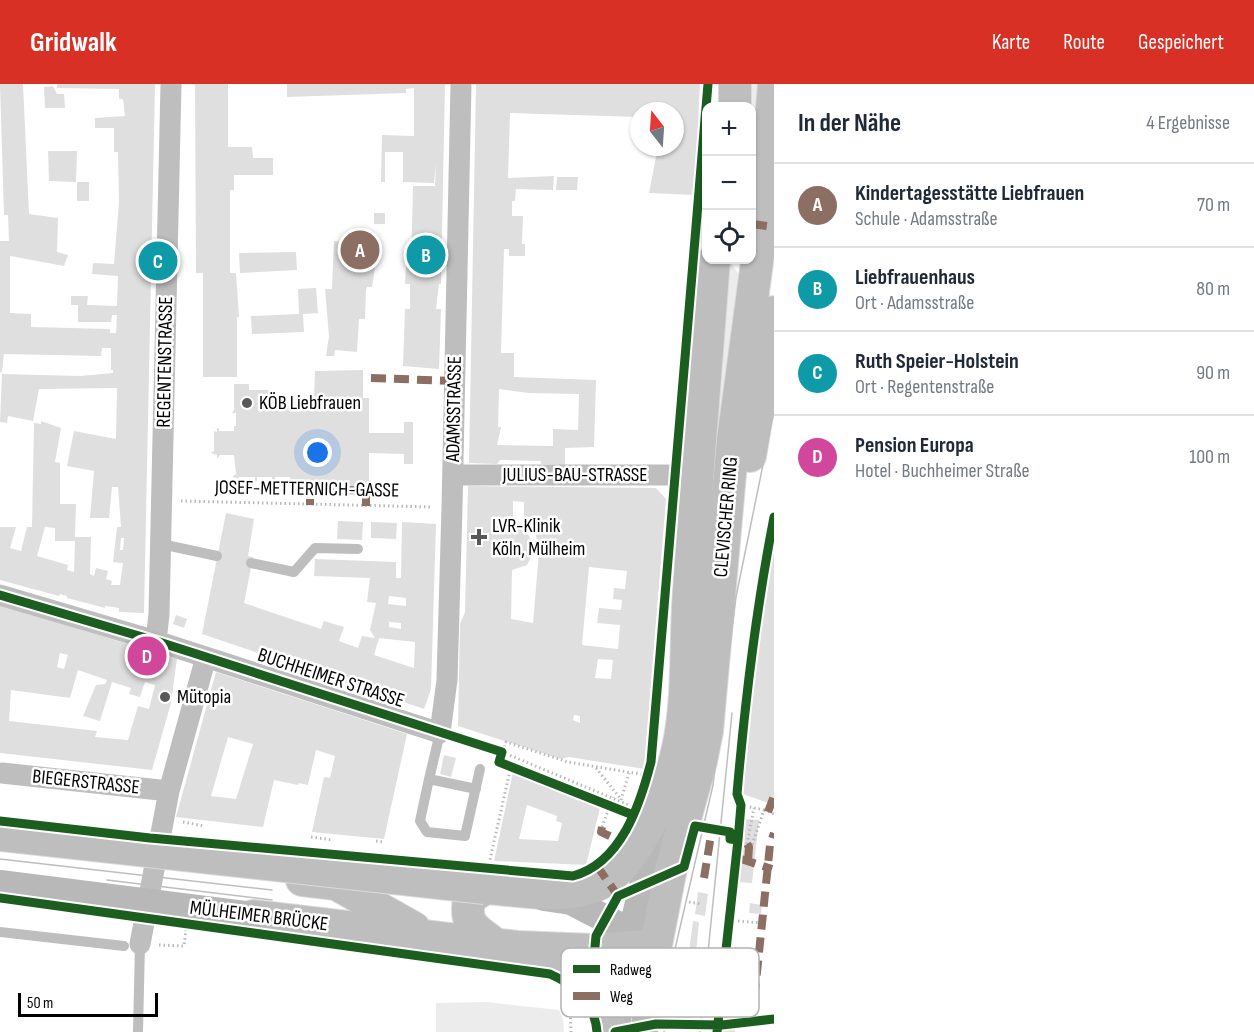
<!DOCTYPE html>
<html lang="de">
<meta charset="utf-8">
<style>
body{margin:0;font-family:"Sofia Sans Condensed",sans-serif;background:#f6f6f7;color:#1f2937}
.controls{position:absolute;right:18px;top:18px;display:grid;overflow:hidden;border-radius:12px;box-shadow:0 2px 4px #0004}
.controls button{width:54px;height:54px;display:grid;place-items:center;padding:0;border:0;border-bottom:2px solid #e0e1e3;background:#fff;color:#1f2937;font:30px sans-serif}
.compass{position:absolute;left:630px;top:18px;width:54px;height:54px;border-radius:50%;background:#fff;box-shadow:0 2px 4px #0004;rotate:343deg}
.scale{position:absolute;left:18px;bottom:15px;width:140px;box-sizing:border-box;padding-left:6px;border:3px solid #000;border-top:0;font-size:16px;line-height:21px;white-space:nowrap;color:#000;-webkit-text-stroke:4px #fff;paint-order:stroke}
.you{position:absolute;left:318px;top:369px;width:21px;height:21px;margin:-15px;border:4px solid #fff;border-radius:50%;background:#1a73e8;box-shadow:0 0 0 9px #1a73e833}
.badge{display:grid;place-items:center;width:39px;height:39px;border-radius:50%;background:#d93025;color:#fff;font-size:20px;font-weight:700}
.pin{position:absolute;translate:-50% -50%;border:3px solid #fff;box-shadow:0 2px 6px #0006}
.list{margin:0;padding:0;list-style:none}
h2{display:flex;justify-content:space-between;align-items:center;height:78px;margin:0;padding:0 24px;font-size:26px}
h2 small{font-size:20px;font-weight:400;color:#747a83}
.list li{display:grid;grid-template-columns:39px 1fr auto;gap:18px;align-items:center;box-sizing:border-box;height:84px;padding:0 24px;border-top:2px solid #e0e1e3}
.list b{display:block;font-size:22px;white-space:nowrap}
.list p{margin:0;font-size:20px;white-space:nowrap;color:#747a83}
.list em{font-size:20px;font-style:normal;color:#747a83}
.icon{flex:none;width:33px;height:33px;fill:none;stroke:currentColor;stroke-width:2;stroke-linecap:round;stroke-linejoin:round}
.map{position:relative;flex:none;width:774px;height:948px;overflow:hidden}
header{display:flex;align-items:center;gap:36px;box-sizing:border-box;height:84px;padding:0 30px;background:#d93025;color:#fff}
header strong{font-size:28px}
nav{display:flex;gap:33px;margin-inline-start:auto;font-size:21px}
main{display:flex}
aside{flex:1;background:#fff}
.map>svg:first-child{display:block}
</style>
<header>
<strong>Gridwalk</strong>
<nav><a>Karte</a><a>Route</a><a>Gespeichert</a></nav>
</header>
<main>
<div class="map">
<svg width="774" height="948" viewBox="0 0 774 948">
<rect width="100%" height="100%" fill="#fff"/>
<path fill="#ececec" d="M752,0H760L752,127Z
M729,176L740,192L693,630Z
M486,918L559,926L563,935L564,948H436V919Z"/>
<path fill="#dfdfdf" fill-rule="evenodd" d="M0,0H23L29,130L58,134L57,168L68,171L64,182L10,172V229L31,230V243L110,245V249H116L117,231H112L111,238H78V221H71V212H88L87,221L117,222L118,192L92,190L93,179L114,180L119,118L118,68H114V44H95V34L125,32L123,15H119V5L57,4V0H155L144,529L119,528V524L105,522V524L67,514V512L60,510L59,512L0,496V443H16L10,464L21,467L27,443H32L34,339L41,340V337L61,344L55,378L60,379V420H76L75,453H91L90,490L94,492L96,484L108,487L106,495L112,497L111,501H120L123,479L113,478L117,443H121L118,403H112L109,434H90L94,387L67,382L74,347L116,355L117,304L39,305L33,337L8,332L7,339L0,338L2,290L80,292L113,289V286H111V264H102L101,272L4,270L2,288H0V157H9L8,131H4ZM45,443L55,444V457H75L74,488L67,486L68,481L37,472ZM121,454H124L123,466H120Z
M195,0H228V63H252L253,74H273V91H234V106H230V189H236L239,233H237V293H203V189H196Z
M287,0H445L441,200H439L436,225H441L439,285L403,282L405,225H410V200H405L406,183H411L413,102H435L436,80L434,99L403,98V68H385V98H381L382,51L414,52V4L406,5V9L287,13Z
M476,0H700L694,111L649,109L658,63H675V27H639V33L510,29L508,94L554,92L553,106L516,105L515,117H512V132H523L522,160H525V172H509V165H504L501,269H514V293L596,296L594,363L565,364V381L541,380V377L500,376L497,380L469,379ZM499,305L528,309L579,310L578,346L553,345V362L497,361L501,343H498Z
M53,2L57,10H64L65,24H45L44,3Z
M48,67H77L76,98L49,97Z
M557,93H578L577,106H556Z
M77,98H89V117H77Z
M374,129H385V140H374Z
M334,157L369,160L368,169H374L372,184H375L372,203H367L366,206L365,235H359L357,268L335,266L334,272H326L329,252L325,205H332Z
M296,168L297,186L240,189L239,169Z
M316,204L318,229L303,230L304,248L252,250L251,232L299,230L298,205Z
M363,286V314H369V349H404V338H413V380H404V370L369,369V403L306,401L300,408L292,401L290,393H275V397H272V393H257V397L255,398V393H239L237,398V394L232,393L236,390L234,371H220L217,375V371L211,369L214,367V347L217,348V344H219V347H234V342H236V329H232L234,326V300H249V306H274V324L292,321V324H302L307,313L314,315L315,287Z
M468,402L656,404L666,415L644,685L569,673L561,675L458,642L460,540L465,528ZM513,417L524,418V440L535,449L539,462H534L527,448L513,443ZM534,468H539L533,539L511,535L512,486L527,481ZM589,483L627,487L625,505L614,504L613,515L622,516L621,526L599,524L597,539L620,541L618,565L582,561ZM598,575L613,576L611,595L595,594ZM574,631L580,632V639L573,636Z
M226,429L254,435L248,472L253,473L244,519L321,545L324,537L344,543L339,557L358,564L362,552L375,554L370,546L376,519L367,518L370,494L314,492L315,475L396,478V494H401L402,438L436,440L431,605L424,625L202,550ZM389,512L406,514V522L388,520ZM389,538L401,539V545L389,543ZM379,554L415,558L414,584L374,571Z
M338,437L363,438L362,456L337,455Z
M371,438L397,439L396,455L371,454Z
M773,469H774V721L743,710L756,579Z
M0,521L177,575L171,619L152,686L0,669ZM60,569L68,571L64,585L57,583ZM78,586L107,596L105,600L96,601L83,632L100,637L112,598L131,604L129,610L140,613L145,598L155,601L149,625L138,622L128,656L95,653L97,647L9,637L11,606L70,614Z
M176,531L187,535L184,544L173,540Z
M216,588L407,650L384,755L312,748L324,693L330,694L335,672L316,666L308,701L299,699L298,701L274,696L263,743L176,733ZM228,653L253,660L236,715L211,712Z
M444,671L456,674L451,693L440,690Z
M513,688L601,720L586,781L494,777ZM527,721L557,732L556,737L562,739L558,757L519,755Z
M745,735L759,736L752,799L738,798Z
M698,808L708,810L705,832L695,830Z
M750,819L762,821L761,830L749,829Z
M693,837L699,838L696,869L689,868Z
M680,921L692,923L689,946L677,945Z
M722,926L738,927L735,948H720Z"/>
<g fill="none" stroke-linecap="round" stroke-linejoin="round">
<g stroke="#dbdbdb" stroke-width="34">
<path id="primary" d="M735,22V0
M750,372L774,228
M302,796L336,800L414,844
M253,832L517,863L593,866L656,861L670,789L701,677L707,647L733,356L762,141L774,0
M496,861C477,845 464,843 469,815L485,804C523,806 570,818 605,797C640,774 669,704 678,664C689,615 685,556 689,506C697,396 705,285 714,176
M532,869C571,886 602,904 611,948"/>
</g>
<path stroke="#b9b9b9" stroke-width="3" stroke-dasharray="1.5 3" stroke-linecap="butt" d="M307,412L310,415
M181,417L433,423
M459,654L502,668L631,722
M596,684L620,714
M621,716L629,689
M602,717L499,678L506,658L568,678L646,691
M741,721L764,726L752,761
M618,723L629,729
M183,738L205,742
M602,743L613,713
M708,744L730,748V755L738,756
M311,753L333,756
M376,757L383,758
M747,760L754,724
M489,780L511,682
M689,818L702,820
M738,837L762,839
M159,861L184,862L186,845
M732,886L757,888
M570,920L571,948"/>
<path stroke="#bebebe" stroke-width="10" d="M161,460L217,472
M251,479L294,488L315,464L358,465
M429,695L440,649
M476,705L429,695L420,737L427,748L465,752L480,685
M0,848L124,862
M138,948L140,860"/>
<path stroke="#bebebe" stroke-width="21" d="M453,391H698
M0,511L156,557L440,649L447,596L452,423L461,0
M156,557L159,530L171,0
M2,689L169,707
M140,860L169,707L206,573"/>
<path stroke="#b8b8b8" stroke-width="28" d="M544,813L571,817L656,861L644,948
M615,948L628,865L660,730"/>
<use href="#primary" stroke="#bebebe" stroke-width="32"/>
<path stroke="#bebebe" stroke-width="1.5" d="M0,775L272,806
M107,796L272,816
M664,948L675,865L713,701L736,513L774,327
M700,948L732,629"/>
<g stroke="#dbdbdb" stroke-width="34" stroke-linecap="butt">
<path id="primary-bridge" d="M0,751L485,804"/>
</g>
<path stroke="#b9b9b9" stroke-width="3" stroke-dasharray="1.5 3" stroke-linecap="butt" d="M602,717L618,723
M764,726L774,730"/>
<path stroke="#b8b8b8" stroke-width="28" d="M0,800L253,832"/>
<use href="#primary-bridge" stroke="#bebebe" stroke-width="32"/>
<path stroke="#8d6e63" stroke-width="8" stroke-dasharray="15 8" stroke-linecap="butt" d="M752,140L774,143
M371,294L455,297
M301,407L366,406V422
M310,415V421
M768,728L774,712
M602,743L601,748L620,757
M747,760L749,763L748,778
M741,775L772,785
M597,782L618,812L616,816
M704,794L712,745
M673,912L700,916
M570,920L577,903
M752,937L770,761L774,749"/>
<g stroke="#fff" stroke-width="13">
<path id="cycleway" d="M0,511L156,557L502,668L499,678L633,731
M0,737L150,754L573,792C621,779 640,721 651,678L708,0
M0,814L550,890C575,901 595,920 597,948
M575,905L593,884L596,852L618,812L684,783L695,742L730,748V755L738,756
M615,948L656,940L722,941L774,935
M717,948L738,756L741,721L737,710C745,617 756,525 774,433"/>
</g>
<use href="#cycleway" stroke="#1b5e20" stroke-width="9"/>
</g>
<g fill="#595959" stroke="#fff" stroke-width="2">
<circle cx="247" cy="319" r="6"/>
<path d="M476 444h6v6h6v6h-6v6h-6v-6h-6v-6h6z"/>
<circle cx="165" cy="613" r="6"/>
</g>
<g text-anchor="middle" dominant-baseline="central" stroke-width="5" stroke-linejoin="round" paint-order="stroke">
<g font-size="20" fill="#000" stroke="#fff">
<text transform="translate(165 278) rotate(-89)">REGENTENSTRASSE</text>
<text transform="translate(454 325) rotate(-89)">ADAMSSTRASSE</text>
<text x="575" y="391">JULIUS-BAU-STRASSE</text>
<text transform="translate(307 405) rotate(1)">JOSEF-METTERNICH-GASSE</text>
<text transform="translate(726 433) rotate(-85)">CLEVISCHER RING</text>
<text transform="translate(331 594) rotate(18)">BUCHHEIMER STRASSE</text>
<text transform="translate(86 698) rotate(6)">BIEGERSTRASSE</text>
<text transform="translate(259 832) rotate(7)">MÜLHEIMER BRÜCKE</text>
</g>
<g font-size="20" fill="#000" stroke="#fff" text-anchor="start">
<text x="259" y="319">KÖB Liebfrauen</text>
<text x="492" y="442">LVR-Klinik<tspan x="492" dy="23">Köln, Mülheim</tspan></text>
<text x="177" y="613">Mütopia</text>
</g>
</g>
<rect x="561" y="864" width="198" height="69" rx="9" fill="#fff" stroke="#b2b2b2" stroke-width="1.5"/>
<rect x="573" y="881" width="27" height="8" fill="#1b5e20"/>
<rect x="573" y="908" width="27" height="8" fill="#8d6e63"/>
<g font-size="16" fill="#000">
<text x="610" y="891">Radweg</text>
<text x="610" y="918">Weg</text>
</g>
</svg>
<div class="controls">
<button>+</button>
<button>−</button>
<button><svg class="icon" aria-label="locate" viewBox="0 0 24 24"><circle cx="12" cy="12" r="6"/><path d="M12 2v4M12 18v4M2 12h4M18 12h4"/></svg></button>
</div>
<svg class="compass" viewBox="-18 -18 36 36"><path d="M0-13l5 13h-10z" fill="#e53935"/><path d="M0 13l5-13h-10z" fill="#747a83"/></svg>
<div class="scale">50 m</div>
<div class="you"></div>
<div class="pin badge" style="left:360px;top:166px;background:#8d6e63">A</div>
<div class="pin badge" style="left:426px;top:171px;background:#0f9aa8">B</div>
<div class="pin badge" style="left:158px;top:177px;background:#0f9aa8">C</div>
<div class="pin badge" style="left:147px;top:572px;background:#d1479c">D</div>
</div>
<aside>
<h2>In der Nähe<small>4 Ergebnisse</small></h2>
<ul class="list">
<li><span class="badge" style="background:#8d6e63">A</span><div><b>Kindertagesstätte Liebfrauen</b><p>Schule · Adamsstraße</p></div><em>70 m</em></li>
<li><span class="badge" style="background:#0f9aa8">B</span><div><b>Liebfrauenhaus</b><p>Ort · Adamsstraße</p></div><em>80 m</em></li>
<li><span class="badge" style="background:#0f9aa8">C</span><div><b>Ruth Speier-Holstein</b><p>Ort · Regentenstraße</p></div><em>90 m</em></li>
<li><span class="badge" style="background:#d1479c">D</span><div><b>Pension Europa</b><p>Hotel · Buchheimer Straße</p></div><em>100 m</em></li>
</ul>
</aside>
</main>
